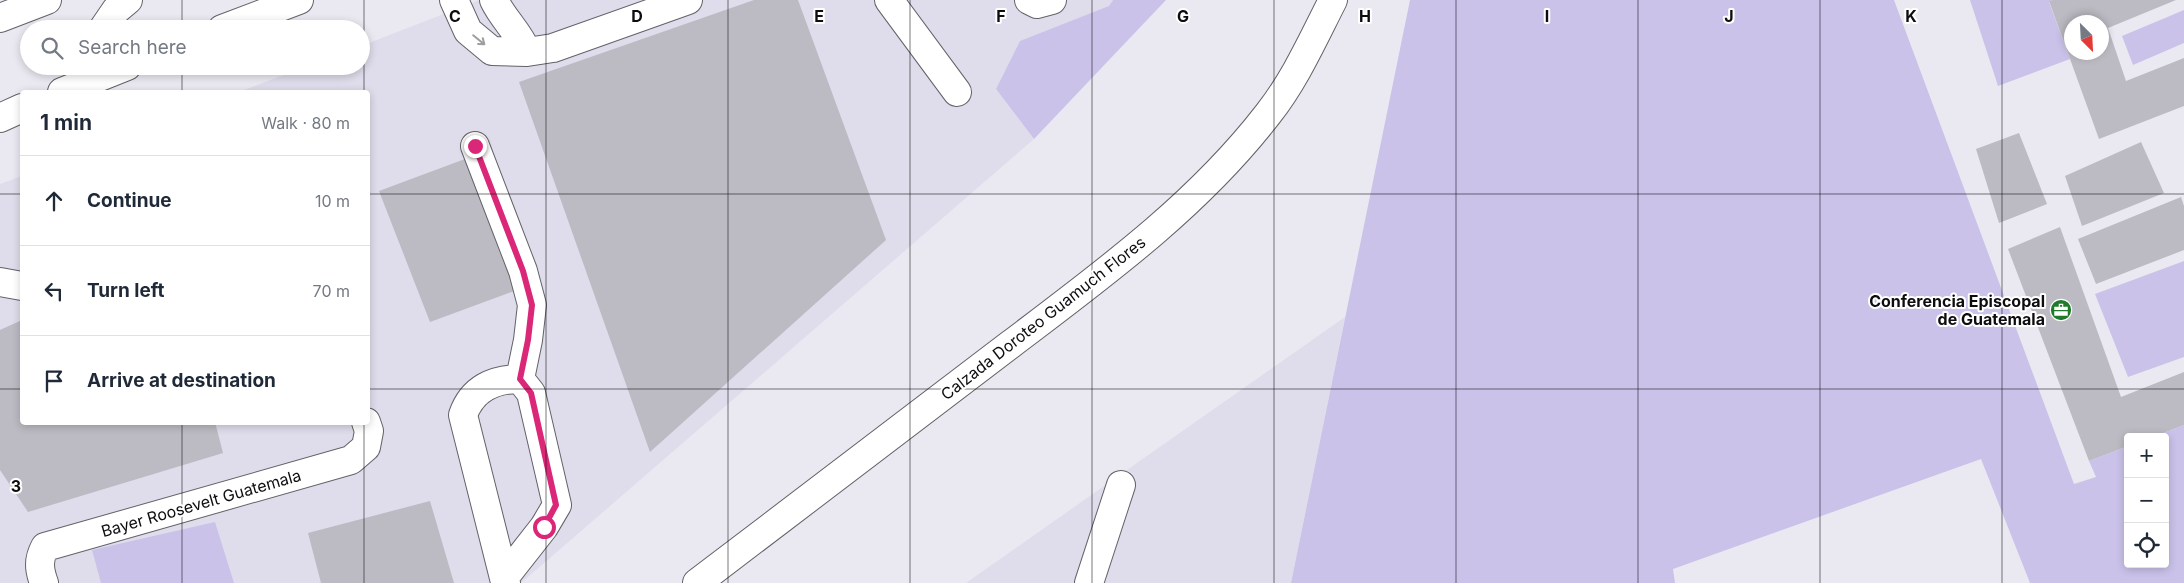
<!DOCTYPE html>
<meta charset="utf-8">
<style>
body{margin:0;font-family:Inter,sans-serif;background:#f2f2f3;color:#1f2937}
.controls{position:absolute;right:15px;bottom:15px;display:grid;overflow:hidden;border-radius:5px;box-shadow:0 2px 8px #0003}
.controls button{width:45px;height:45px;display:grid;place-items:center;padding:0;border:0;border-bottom:1px solid #e0e1e3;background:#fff;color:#1f2937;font:25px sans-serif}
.compass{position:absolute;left:2064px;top:15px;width:45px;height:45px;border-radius:50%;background:#fff;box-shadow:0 2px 8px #0003;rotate:156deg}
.stop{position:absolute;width:15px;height:15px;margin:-11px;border:4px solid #db2777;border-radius:50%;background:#fff}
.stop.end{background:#db2777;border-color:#fff;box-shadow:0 1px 5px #0008}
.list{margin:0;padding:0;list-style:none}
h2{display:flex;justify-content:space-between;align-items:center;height:65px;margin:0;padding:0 20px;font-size:21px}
h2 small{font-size:16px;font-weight:400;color:#747a83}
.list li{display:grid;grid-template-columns:32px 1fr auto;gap:15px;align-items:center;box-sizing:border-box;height:90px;padding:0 20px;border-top:1px solid #e0e1e3}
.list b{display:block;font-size:19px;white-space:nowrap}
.list em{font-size:16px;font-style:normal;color:#747a83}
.icon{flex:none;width:28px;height:28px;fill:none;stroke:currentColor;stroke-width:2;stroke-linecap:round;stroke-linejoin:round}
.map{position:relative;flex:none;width:2184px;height:583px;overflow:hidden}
.search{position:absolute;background:#fff;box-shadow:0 2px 8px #0003;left:20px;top:20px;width:350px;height:55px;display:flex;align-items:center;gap:12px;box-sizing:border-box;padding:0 18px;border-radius:28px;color:#747a83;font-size:19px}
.panel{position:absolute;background:#fff;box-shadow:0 2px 8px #0003;left:20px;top:90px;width:350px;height:335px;border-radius:5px}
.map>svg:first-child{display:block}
</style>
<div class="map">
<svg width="2184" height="583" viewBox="0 0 2184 583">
<rect width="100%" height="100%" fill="#eae9f1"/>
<path fill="#dfdceb" d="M480,0H1113L1109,6L996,89L1034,139L521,583H0V184L22,176V422H368V92H239L307,66H361V46Z
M1345,317L1291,583H966Z"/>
<path fill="#cbc2ea" d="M1113,0H1166L1034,139L996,89L1020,41L1109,6Z
M1410,0H1894L2074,484L2096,477L2089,461L2128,446V564H2165V437H2153L2184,425V583H2030L1981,459L1673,569L1675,583H1291Z
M1970,0H2053L2049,2L2070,59L1998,86Z
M2184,10V43L2133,65L2122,36Z
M2184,261V357L2128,377L2095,294Z
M215,522L234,583H101L92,550Z"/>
<path fill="#bcbac2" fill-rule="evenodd" d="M754,0H798L886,240L650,452L519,82Z
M2053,0H2176L2108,28L2126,81L2184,58V106L2099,139L2049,1ZM2072,22H2102V52H2072Z
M2019,133L2047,204L1999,223L1976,149Z
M2141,142L2164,193L2082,226L2065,176Z
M465,159L517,290L430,322L379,191Z
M2181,197L2184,206V250L2096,284L2078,239Z
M2060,227L2121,397L2184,372V425L2153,437H2128V446L2089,461L2008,249Z
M22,320V422H215L223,453L28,512L0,470V330Z
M430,501L454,583H321L308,533Z"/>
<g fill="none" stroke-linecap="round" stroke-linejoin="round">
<g stroke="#636268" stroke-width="30">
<path id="minor" d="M454,0L468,31L492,51L527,52L553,48L688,0
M494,0C503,19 518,31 527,52
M889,0L957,92
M1029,0L1037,4L1052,0
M475,146L523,271L532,305L528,340L520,379
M0,282L22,286
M504,578L544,527L557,505L531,393L520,379C493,379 472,389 463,415L504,578L506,583
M44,583C39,569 38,560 45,547L351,460L366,447L369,431L366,422
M1089,583L1121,485"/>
</g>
<g stroke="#636268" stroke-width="30">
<path id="major" d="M697,583C801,503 906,424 1011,344C1102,275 1197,206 1268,114C1295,80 1313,39 1333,0"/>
</g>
<g stroke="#636268" stroke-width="30">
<path id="highway" d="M0,18L47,0
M103,29L116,10L128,0
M222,29L299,0
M62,92L127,66
M0,118L22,108"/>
</g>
<use href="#minor" stroke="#fff" stroke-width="28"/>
<use href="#major" stroke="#fff" stroke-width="28"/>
<use href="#highway" stroke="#fff" stroke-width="28"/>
</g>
<defs><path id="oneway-shaft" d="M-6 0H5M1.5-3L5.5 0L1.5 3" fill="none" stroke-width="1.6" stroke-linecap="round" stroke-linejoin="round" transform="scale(1.25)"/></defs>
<use stroke="#9e9e9f" href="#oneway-shaft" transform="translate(479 40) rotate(39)"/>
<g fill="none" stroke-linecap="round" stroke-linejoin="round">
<path stroke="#db2777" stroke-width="6" d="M475,146L523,271L532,305L528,340L520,379L531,393L556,505L544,527"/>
</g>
<path fill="none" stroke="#0d0d0f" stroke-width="1" stroke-opacity="0.55" d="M182,0V29M364,0V92M546,0V583M728,0V583M910,0V583M1092,0V583M1274,0V583M1456,0V583M1638,0V583M1820,0V583M2002,0V583M182,66V92M0,194H22M368,194H2184M0,389H22M368,389H2184M182,422V583M364,422V583"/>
<defs>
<g id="office-disc" transform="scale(1.125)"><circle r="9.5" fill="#1f7b2b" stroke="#fff"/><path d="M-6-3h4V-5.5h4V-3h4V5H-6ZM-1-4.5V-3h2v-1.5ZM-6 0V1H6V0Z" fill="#fff"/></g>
</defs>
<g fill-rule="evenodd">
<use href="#office-disc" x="2061" y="310"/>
</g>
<g text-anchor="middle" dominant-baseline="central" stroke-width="4" stroke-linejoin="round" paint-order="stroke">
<g font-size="16" font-weight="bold" fill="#0d0d0f" stroke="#fff" text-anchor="end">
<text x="2045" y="301">Conferencia Episcopal<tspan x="2045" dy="18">de Guatemala</tspan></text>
</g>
<g font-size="16" fill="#0d0d0f" stroke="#fff">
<text transform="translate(1043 318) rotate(-38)">Calzada Doroteo Guamuch Flores</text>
<text transform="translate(201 503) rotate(-16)">Bayer Roosevelt Guatemala</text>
</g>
</g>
<g font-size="16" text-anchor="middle" font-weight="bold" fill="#0d0d0f" stroke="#fff" stroke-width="4" stroke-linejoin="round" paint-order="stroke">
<text x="455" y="22">C</text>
<text x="637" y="22">D</text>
<text x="819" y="22">E</text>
<text x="1001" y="22">F</text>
<text x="1183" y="22">G</text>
<text x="1365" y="22">H</text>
<text x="1547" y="22">I</text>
<text x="1729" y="22">J</text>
<text x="1911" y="22">K</text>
<text x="16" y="492">3</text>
</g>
</svg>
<div class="controls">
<button>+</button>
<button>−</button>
<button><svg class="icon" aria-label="locate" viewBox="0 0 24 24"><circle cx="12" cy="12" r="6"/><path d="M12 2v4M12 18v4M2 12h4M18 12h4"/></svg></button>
</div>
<svg class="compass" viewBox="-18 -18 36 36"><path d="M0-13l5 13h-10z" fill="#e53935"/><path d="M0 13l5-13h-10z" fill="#747a83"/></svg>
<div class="stop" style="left:544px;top:527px"></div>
<div class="stop end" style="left:475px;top:146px"></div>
<div class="search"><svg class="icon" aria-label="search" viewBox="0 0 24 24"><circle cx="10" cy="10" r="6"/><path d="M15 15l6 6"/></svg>Search here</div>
<section class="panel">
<h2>1 min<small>Walk · 80 m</small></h2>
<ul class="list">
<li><svg class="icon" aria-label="ahead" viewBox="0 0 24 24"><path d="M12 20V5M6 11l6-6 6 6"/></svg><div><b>Continue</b></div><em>10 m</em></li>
<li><svg class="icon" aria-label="left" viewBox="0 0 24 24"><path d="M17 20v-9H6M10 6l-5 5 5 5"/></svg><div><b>Turn left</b></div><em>70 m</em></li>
<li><svg class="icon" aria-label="arrive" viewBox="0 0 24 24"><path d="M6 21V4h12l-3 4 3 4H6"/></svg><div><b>Arrive at destination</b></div></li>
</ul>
</section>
</div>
